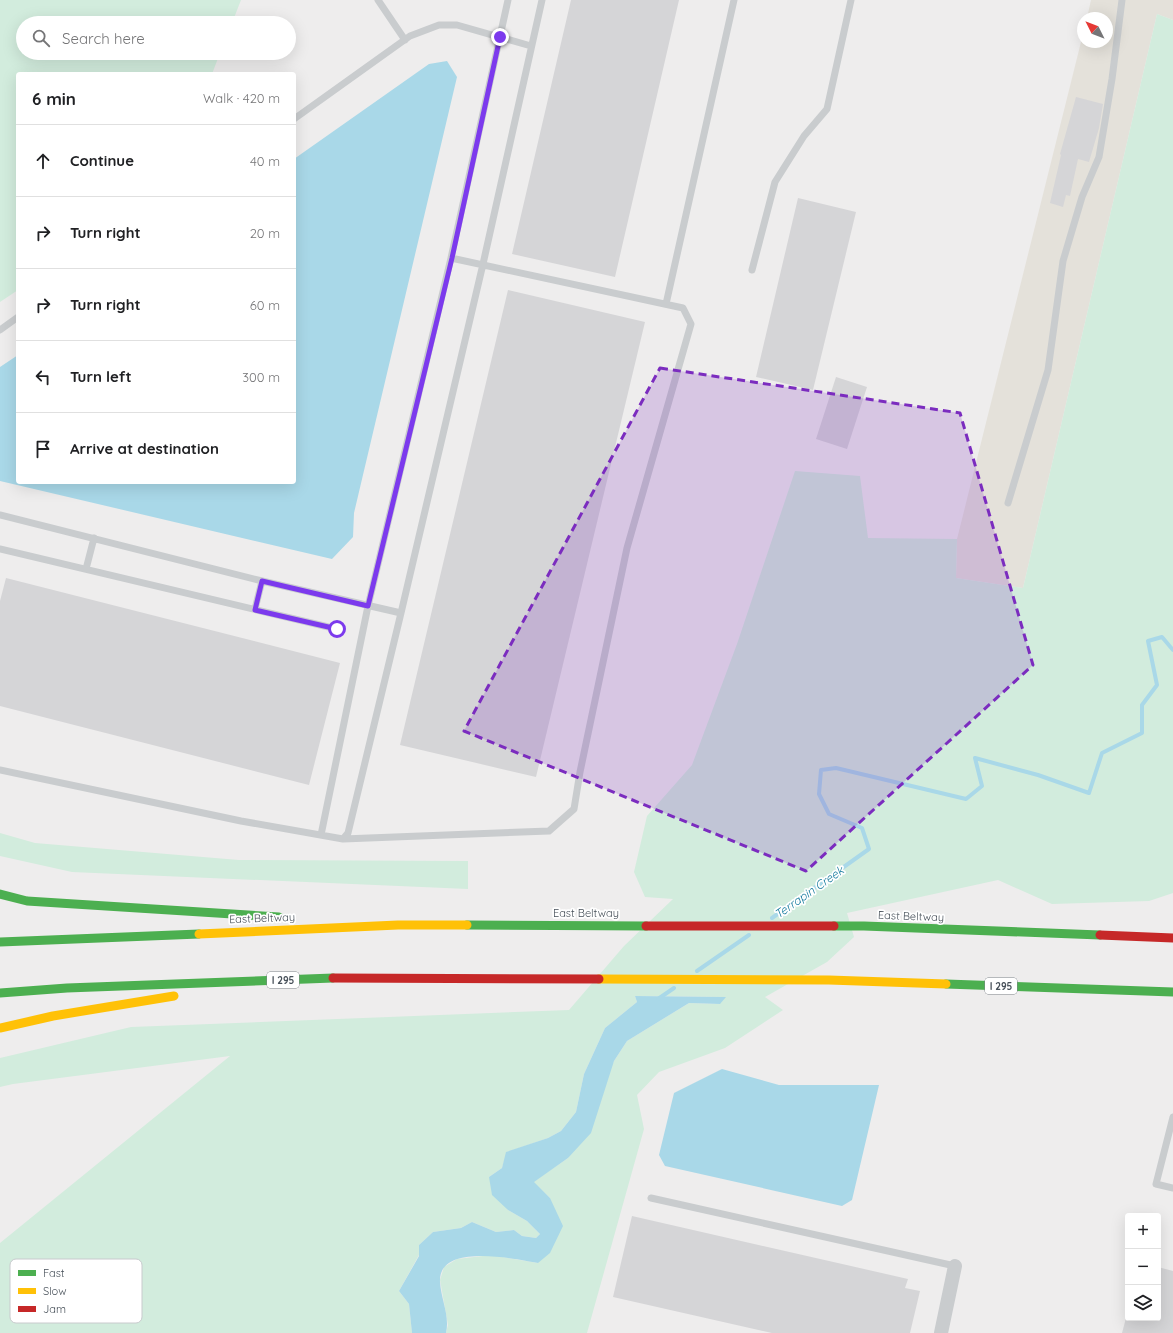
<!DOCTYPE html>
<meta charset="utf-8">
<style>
body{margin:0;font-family:Quicksand,sans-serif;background:#f6f6f6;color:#202124}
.controls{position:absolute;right:12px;bottom:12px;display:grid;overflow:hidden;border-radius:4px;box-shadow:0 4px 16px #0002}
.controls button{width:36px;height:36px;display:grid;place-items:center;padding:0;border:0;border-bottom:1px solid #e0e0e0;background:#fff;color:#202124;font:20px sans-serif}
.compass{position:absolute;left:1077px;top:12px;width:36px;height:36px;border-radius:50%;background:#fff;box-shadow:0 4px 16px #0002;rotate:312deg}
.stop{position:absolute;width:12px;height:12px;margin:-9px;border:3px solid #7c3aed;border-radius:50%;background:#fff}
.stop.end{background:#7c3aed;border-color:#fff;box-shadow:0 1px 4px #0008}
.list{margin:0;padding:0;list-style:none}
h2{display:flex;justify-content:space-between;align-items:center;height:52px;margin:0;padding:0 16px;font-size:17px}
h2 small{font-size:13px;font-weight:400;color:#757577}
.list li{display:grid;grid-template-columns:26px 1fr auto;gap:12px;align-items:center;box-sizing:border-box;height:72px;padding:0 16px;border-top:1px solid #e0e0e0}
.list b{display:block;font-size:15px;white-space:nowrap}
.list em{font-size:13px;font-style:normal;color:#757577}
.icon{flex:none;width:22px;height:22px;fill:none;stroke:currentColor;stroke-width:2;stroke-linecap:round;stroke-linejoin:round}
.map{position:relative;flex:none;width:1173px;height:1333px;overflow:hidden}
.search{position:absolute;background:#fff;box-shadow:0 4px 16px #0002;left:16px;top:16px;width:280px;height:44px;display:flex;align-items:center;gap:10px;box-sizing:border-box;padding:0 14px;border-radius:22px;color:#757577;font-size:15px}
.panel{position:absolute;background:#fff;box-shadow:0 4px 16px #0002;left:16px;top:72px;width:280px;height:412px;border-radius:4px}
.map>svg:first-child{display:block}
</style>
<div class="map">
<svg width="1173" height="1333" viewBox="0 0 1173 1333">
<rect width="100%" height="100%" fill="#eeeded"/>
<path fill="#e4e1da" d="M1091,0H1173V20L1157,14L1023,588L956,578L957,539L1083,34V42H1107V18H1087Z"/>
<path fill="#d2ecdd" d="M0,0H241L232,23H23V53H220L212,74H18V290L0,302Z
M1157,14L1173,20V893L1149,901L1052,904L998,880L847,913L854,937L827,962L765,997L783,1010L725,1048L659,1072L637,1095L644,1129L587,1333H446L448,1325L440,1280L444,1267L457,1259L491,1255L538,1263L550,1198L533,1182L568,1158L614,1061L627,1041L689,1003L719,1004L725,997L635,996L637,1002L605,1028L584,1074L576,1112L561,1131L548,1138L507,1152L502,1168L489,1177L508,1210L527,1221L540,1234L536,1238L522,1236L514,1230L496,1232L472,1222L461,1228L433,1232L419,1245V1255L399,1291L409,1304L412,1333H0V1243L230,1056L13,1084L0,1087V1058L131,1027L569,1010L624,946L673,899L645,897L634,872L647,816L692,765L737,644L795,471L860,476L868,538L957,539L956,578L1023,588Z
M0,833L35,843L239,860L468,861V889L72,872L0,856Z"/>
<path fill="#a9d8e8" d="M447,61L457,77L354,513L353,537L332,559L0,481V367L18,355V482H294V159L429,64Z
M635,996L726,997L720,1004L689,1003L627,1041L614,1061L591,1133L568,1158L534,1182L550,1198L563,1226L550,1253L538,1263C516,1259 438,1242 440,1282C441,1299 450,1316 446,1333H412L409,1304L399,1291L419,1256V1245L433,1232L461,1228L472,1222L496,1232L514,1230L522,1236L536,1238L540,1234L527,1221L508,1210L492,1195L489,1177L502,1168L506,1152L548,1138L561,1131L576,1112L584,1074L605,1028L637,1002Z
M722,1069L779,1085H879L852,1200L842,1206L665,1166L659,1155L674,1093Z"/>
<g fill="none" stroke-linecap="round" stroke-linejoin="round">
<path stroke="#a9d8e8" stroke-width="4" d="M772,918L869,849L862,828L829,814L819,794L821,770L836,768L966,799L982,786L975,758L1038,775L1089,793L1102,753L1142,733V705L1157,685L1148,641L1162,637L1173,650
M697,971L749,935
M658,999L674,988"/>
</g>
<path fill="#d5d5d7" d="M571,0H679L615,277L512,254Z
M1076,97L1103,104L1099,128L1089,162L1078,159L1070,196L1066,195L1063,207L1050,203L1061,155L1060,154Z
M798,198L856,212L813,390L756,377Z
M508,290L645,322L536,777L400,745Z
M836,377L867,387L847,449L816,439Z
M6,578L340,663L309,785L0,706V601Z
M632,1216L908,1279L905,1288L920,1291L910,1333H772L613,1297Z
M1158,1267L1173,1271V1333H1122L1126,1318H1158Z"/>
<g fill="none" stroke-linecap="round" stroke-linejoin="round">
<path stroke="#c9ccce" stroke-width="7" d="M378,0L405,40
M294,119L410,36L439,25H457L531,46
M752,270L775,182L804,136L827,109L851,0
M666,304L734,0
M0,330L18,317
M1008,503L1048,370L1063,261L1082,197L1099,157L1112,79L1122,0
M0,515L262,581L401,613L348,833L343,839L241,821L0,770
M0,549L337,629
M86,569L94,538
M255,609L262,581
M401,613L483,264L542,0
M321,835L368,606L451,258L508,0
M343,839L549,831L574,809L580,772L627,548L691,324L683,308L451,258
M1173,1117L1156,1184L1173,1188
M651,1198L955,1266"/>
<path stroke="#c9ccce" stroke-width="14" d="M941,1333L955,1266"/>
<path stroke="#4caf50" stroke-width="9" d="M0,894L27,901L279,917
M467,925L646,926
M834,926H864L1100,935
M0,942L199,934
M946,984L1173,992
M0,993L67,988L333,978"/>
<path stroke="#ffc107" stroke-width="9" d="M199,934L398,925H467
M599,979L829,980L946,984
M0,1028L53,1016L174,996"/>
<path stroke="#c62828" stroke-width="9" d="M646,926H834
M1100,935L1173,938
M333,978L599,979"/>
</g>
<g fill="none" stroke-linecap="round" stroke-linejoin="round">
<path stroke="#7c3aed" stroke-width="5" d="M337,629L255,610L262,581L368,606L452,258L500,37"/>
</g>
<path fill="#7b2cbf" fill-opacity="0.2" stroke="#7b2cbf" stroke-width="3" stroke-dasharray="8 5" stroke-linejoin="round" d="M660,368L960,413L1033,665L806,871L464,731Z"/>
<g text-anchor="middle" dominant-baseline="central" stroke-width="3.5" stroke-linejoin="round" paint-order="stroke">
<g fill="#fff" stroke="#7e848a" stroke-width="1">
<rect x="267" y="972" width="32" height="16" rx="3"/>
<rect x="985" y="978" width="32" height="16" rx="3"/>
</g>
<g font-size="10" font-weight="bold" fill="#464f58">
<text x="283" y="980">I 295</text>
<text x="1001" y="986">I 295</text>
</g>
<g font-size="11" fill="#464f58" stroke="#fff">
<text x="586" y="913">East Beltway</text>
<text transform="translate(911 916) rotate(2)">East Beltway</text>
<text transform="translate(262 918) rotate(-2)">East Beltway</text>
</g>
<g font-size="12" font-style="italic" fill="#147a9d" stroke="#fff">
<text transform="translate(809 892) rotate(-35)">Terrapin Creek</text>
</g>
</g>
<rect x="10" y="1259" width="132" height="64" rx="6" fill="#fff" stroke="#c8cacd" stroke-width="1"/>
<rect x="18" y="1270" width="18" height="6" fill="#4caf50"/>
<rect x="18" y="1288" width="18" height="6" fill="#ffc107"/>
<rect x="18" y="1306" width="18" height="6" fill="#c62828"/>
<g font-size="11" fill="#464f58">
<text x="43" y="1277">Fast</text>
<text x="43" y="1295">Slow</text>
<text x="43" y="1313">Jam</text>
</g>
</svg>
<div class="controls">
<button>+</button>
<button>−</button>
<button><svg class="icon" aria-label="layers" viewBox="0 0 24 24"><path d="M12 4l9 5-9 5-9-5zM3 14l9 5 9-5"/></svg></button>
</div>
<svg class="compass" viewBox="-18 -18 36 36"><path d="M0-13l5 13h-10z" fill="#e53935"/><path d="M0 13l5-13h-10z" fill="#757577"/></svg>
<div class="stop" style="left:337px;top:629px"></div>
<div class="stop end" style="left:500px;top:37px"></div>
<div class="search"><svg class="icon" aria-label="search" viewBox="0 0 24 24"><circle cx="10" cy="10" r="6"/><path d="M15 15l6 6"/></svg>Search here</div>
<section class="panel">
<h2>6 min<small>Walk · 420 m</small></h2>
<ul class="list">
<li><svg class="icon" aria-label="ahead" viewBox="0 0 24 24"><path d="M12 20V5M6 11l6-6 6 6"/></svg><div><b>Continue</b></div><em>40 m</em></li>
<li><svg class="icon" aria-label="right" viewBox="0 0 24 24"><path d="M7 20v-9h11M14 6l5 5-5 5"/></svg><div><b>Turn right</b></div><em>20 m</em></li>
<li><svg class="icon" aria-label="right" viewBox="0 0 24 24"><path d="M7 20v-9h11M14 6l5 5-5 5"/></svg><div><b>Turn right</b></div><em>60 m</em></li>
<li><svg class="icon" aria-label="left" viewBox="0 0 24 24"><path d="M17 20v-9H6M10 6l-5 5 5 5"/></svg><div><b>Turn left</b></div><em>300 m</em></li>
<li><svg class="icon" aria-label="arrive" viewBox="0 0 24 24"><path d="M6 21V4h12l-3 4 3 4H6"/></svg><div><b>Arrive at destination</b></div></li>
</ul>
</section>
</div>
